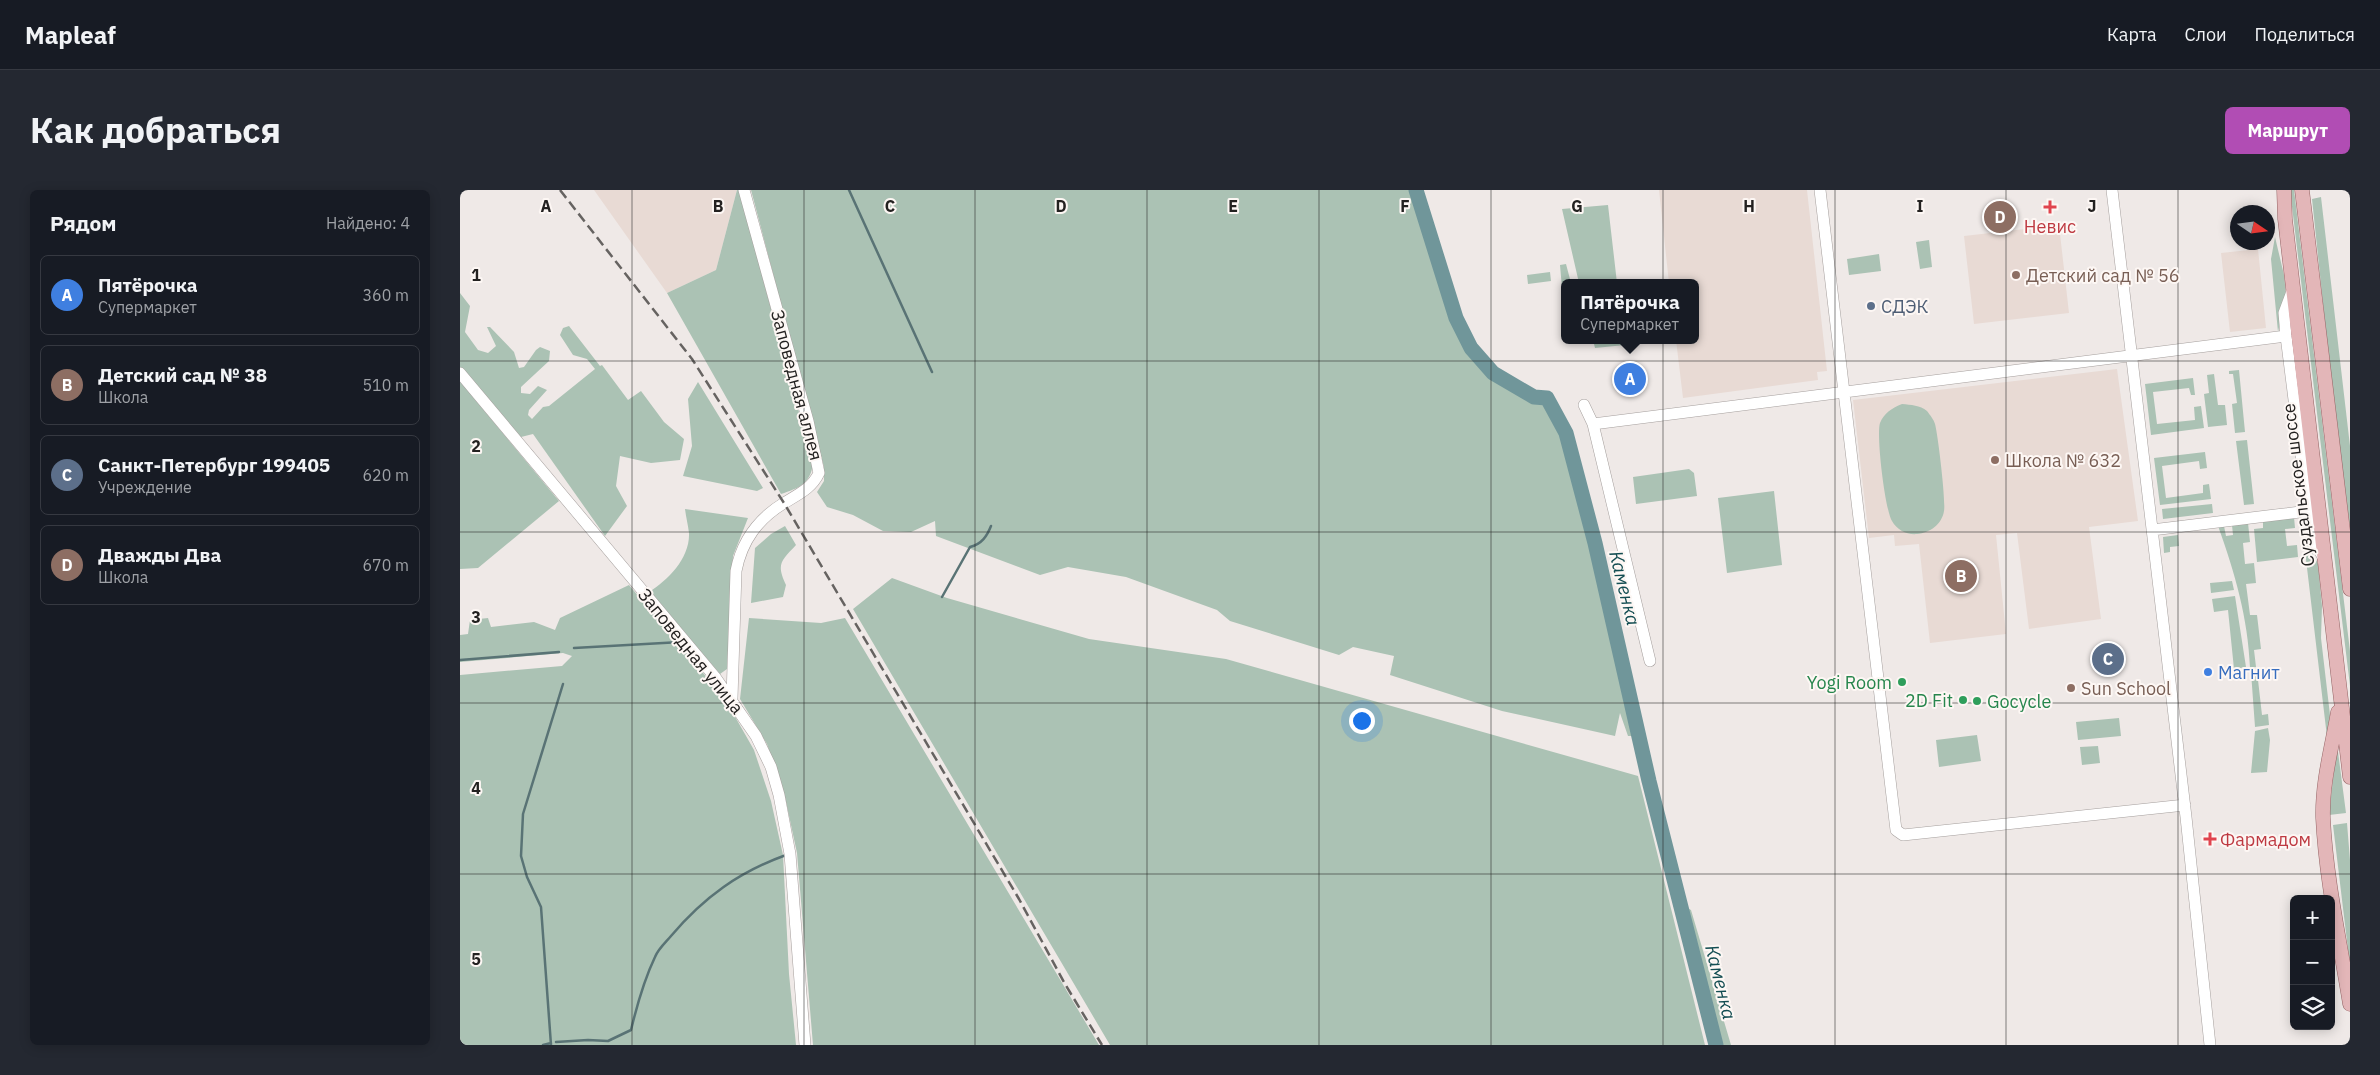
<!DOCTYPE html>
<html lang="ru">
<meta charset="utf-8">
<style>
body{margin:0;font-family:"IBM Plex Sans",sans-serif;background:#242831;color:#f1f3f6}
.controls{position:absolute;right:15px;bottom:15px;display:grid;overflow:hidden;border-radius:8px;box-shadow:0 2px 12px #0003}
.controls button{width:45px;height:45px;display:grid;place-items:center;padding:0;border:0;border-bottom:1px solid #363941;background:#171b24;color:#f1f3f6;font:25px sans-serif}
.compass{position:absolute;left:1770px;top:15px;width:45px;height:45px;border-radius:50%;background:#171b24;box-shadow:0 2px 12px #0003;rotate:103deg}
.you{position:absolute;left:901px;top:530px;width:18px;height:18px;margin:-12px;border:4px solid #fff;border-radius:50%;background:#1a73e8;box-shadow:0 0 0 8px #1a73e833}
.badge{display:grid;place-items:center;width:32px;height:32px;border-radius:50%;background:#b14db4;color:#fff;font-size:16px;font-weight:700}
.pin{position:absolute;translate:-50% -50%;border:2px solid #fff;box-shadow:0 1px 5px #0006}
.popup{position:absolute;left:1101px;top:89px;width:138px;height:65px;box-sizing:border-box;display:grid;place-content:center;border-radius:8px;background:#171b24;filter:drop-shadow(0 1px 4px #0005);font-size:16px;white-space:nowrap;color:#9ea1a6}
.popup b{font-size:19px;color:#f1f3f6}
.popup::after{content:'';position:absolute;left:50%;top:100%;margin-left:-10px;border:10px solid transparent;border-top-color:#171b24}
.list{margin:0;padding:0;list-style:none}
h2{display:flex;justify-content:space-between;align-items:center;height:65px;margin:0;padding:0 20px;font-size:21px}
h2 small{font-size:16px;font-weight:400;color:#9ea1a6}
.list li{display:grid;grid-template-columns:32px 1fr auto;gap:15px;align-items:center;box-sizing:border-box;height:80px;margin:0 10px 10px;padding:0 10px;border:1px solid #363941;border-radius:8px}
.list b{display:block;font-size:19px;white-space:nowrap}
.list p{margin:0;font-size:16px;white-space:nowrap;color:#9ea1a6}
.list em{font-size:16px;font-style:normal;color:#9ea1a6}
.icon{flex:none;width:28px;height:28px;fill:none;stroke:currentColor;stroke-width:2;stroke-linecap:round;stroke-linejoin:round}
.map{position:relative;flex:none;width:1890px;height:855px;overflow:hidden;border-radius:8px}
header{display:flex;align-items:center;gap:30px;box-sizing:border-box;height:70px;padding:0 25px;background:#171b24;border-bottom:1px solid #363941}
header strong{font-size:24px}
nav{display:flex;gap:28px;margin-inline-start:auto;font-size:18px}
.intro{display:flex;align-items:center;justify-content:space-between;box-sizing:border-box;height:120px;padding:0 30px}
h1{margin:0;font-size:35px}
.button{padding:12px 22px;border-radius:8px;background:#b14db4;color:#fff;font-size:18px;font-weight:700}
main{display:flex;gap:30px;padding:0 30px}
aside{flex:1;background:#171b24;border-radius:8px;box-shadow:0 2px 12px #0003}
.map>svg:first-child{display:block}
</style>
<header>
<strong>Mapleaf</strong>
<nav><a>Карта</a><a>Слои</a><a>Поделиться</a></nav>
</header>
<div class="intro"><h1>Как добраться</h1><a class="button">Маршрут</a></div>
<main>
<aside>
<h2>Рядом<small>Найдено: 4</small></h2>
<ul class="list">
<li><span class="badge" style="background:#3f7fe0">A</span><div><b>Пятёрочка</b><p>Супермаркет</p></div><em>360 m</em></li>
<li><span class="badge" style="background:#8d6e63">B</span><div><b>Детский сад № 38</b><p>Школа</p></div><em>510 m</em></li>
<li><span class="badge" style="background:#5c6f8a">C</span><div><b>Санкт-Петербург 199405</b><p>Учреждение</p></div><em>620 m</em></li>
<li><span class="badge" style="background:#8d6e63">D</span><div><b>Дважды Два</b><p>Школа</p></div><em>670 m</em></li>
</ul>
</aside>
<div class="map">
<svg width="1890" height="855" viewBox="0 0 1890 855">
<rect width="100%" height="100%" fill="#efe9e7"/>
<path fill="#e8dad4" d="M134,0H277L256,80L207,103Z
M1199,0H1347L1367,181L1357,182L1358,190L1223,208L1216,150H1235V93H1209Z
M1599,35L1609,123L1514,134L1504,46Z
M1798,59L1806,138L1770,142L1761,63Z
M1657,179L1678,331L1629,337L1641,429L1569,439L1557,343L1536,345L1546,444L1470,453L1459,354L1435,356L1434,345L1409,348L1393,210Z"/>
<path fill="#abc2b4" d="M277,0H279L353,274C350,294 339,298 321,304L207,103L256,80Z
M291,0H952L986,105L1007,162L1033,183L1074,207L1087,208L1106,243L1180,546H1168L1160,523L1155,546L1042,521L930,485L934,466L893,457L879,465L770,431L757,420L666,387L608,377L580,385L476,346L475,331L451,342L423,341L393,325L367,317L357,302L364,291V277Z
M1830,0H1834L1890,461V496Z
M1861,7L1890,256V339L1874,218L1852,9Z
M1148,15L1157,93H1119L1102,19Z
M1815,47L1824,85L1826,104L1818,142L1811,69Z
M1469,50L1472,77L1460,79L1456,52Z
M1419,64L1421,81L1389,85L1387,69Z
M1106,74L1111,93H1105V110H1103L1100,75Z
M1090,82L1091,91L1068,94L1067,85Z
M0,103L10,116L5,142L18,160L28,163L36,156L27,137H30L54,162L59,178L64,177L76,160L80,157L90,161L89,171L61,197V203L70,204L78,196L87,200L69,220L68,225L72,229L83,217L89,216L135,179L127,169L113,165L100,145L103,138L109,136L140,176L142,175L168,210L181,201L204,232L224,249L220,270L191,273L160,266L156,296L167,316L145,346L73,244L61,247L0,178Z
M1133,150H1164L1165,155L1135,158Z
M1779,180L1785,242L1775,243L1772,214L1777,213L1773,184H1769V181Z
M1754,184L1758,215H1765L1767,235L1748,237L1744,204L1749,203L1747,185Z
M0,187L12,206L99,311L18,378L0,379Z
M1733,188L1735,205H1731L1729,198L1693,202L1697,234L1735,230L1734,217L1741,216L1744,238L1691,245L1685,194Z
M238,192L303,298L297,301L223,286L232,256L228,209Z
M1442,214C1451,215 1460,215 1467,221C1470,225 1474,230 1475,234C1478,245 1486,311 1484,321C1482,334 1470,343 1457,344C1447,345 1437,340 1432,331C1425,320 1416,245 1420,233C1424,223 1432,218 1442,214Z
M1787,250L1794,314L1784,315L1776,251Z
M1745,262L1747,278L1740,279L1739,271L1702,276L1706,308L1743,303V295L1749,294L1751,309L1700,315L1694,268Z
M1229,279L1234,283L1237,306L1176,314L1173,287Z
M1314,301L1322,375L1267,383L1258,308Z
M1752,314L1753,323L1703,329L1702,319Z
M225,319L288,328L273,366L267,479L260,484L189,402C208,390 230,368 229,343C228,335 226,327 225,319Z
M1834,327L1835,338L1825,339L1827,356L1837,355L1838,367L1797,372L1794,339L1803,338V330Z
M1788,333L1790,352L1783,353L1785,374L1794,373L1796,393L1786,394L1790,425H1797L1801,459L1794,460L1796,477L1790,478C1788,428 1775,383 1758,336H1764L1766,346L1773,345L1772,335Z
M325,336L336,355C321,371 316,374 326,395L323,407L291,413L295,358L311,344Z
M1843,344L1858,374L1862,416L1861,448L1870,525L1867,547Z
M1718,345L1719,356L1710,357V362L1704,363L1703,347Z
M432,388L487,408L629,449L766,469L1178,586L1245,855H650L393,419Z
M1772,391L1774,400L1751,403L1750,393Z
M169,395L265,509L294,560L311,611L323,665L329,784L336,855H0V485L102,476L112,466L103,463L0,472V445L8,444L10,430L28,428L31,437L74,432L95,440L100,428Z
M1775,406L1786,477L1774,479L1768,420L1754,422L1752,409Z
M289,428L361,433L385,428L639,855H353L337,663L325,607L307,554L280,509Z
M1804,480L1805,489L1798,490L1802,525L1808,524L1809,535L1795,537L1791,482Z
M1659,528L1661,546L1618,550L1616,532Z
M1808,538L1810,550L1807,582L1791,583L1795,541Z
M1517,545L1521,571L1479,577L1476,550Z
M1877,554L1886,623L1869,625Z
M1638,556L1640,573L1622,575L1620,557Z
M1887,633L1890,670V776L1873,635Z
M1220,714L1231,720L1271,855H1256Z"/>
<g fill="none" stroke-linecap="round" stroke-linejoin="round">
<path stroke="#597375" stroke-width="2.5" d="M389,0L472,182
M482,407L510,357C522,354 527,346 531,336
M114,458L221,452
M0,470L99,462
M96,852L128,850L148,851L171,840C177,815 184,790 195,767C198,759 206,752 211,746C244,707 279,682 326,665
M83,855L91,853
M91,855L81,717L67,687L61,666L63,624L103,494"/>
<path stroke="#70969a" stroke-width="15" d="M956,0L996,128L1011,158L1033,183L1074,207L1087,208L1106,243L1135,353L1189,591L1256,855"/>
<g stroke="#a59f9d" stroke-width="12">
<path id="minor" d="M1360,0L1436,640L1443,645L1725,615
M1652,0L1726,627L1750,855
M1833,99L1824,123L1826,146L1851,345L1863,367
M0,183L255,487L296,546L311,577L319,605L330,664L345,855
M1124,215L1133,234L1190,471
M1133,234L1826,146
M1692,340L1848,321
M272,508L276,381C282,350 298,329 324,313C339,304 352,298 359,283L348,231L284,0"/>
</g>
<g stroke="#946364" stroke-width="15">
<path id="major" d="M1824,0L1825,29L1890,587
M1842,0L1890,399
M1878,522C1872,557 1862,592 1863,628C1866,690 1880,752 1890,814"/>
</g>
<use href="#minor" stroke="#fff" stroke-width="11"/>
<use href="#major" stroke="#e3b6b8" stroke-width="14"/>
<path stroke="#666361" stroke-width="2.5" stroke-dasharray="10 5" stroke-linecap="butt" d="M100,0L232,169L324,313L559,709L605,794L642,855"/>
</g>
<path fill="none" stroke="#232120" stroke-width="1" stroke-opacity="0.55" d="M172,0V855M344,0V855M515,0V855M687,0V855M859,0V855M1031,0V855M1203,0V855M1375,0V855M1546,0V855M1718,0V855M0,171H1890M0,342H1890M0,513H1890M0,684H1890"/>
<g fill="#e0444e" stroke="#fdf7f4" stroke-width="2">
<path d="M1587.5 9.5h5v5h5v5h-5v5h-5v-5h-5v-5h5z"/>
<path d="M1747.5 641.5h5v5h5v5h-5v5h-5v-5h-5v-5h5z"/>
</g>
<g fill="#8d6e63" stroke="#fdf7f4" stroke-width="2">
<circle cx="1556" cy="85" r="5"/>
<circle cx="1535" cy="270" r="5"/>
<circle cx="1611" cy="498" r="5"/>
</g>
<circle fill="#5c6f8a" stroke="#fdf7f4" stroke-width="2" cx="1411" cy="116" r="5"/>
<circle fill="#3f7fe0" stroke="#fdf7f4" stroke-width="2" cx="1748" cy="482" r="5"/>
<g fill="#2e9e5b" stroke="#fdf7f4" stroke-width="2">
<circle cx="1442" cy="492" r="5"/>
<circle cx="1503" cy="510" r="5"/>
<circle cx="1517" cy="511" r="5"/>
</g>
<g text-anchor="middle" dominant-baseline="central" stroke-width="4" stroke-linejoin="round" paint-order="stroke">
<g font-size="18" fill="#be3a42" stroke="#fdf7f4">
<text x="1590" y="36">Невис</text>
<text x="1760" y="649" text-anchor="start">Фармадом</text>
</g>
<g font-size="18" fill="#785e54" stroke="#fdf7f4" text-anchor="start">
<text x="1566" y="85">Детский сад № 56</text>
<text x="1545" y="270">Школа № 632</text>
<text x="1621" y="498">Sun School</text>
</g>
<g font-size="18" fill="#4e5e75" stroke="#fdf7f4" text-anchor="start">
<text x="1421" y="116">СДЭК</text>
</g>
<g font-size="18" fill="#232120" stroke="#fdf7f4">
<text transform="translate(337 195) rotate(75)">Заповедная аллея</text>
<text transform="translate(1838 295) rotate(-97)">Суздальское шоссе</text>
<text transform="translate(231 461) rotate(51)">Заповедная улица</text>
</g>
<g font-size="18" fill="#366cbe" stroke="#fdf7f4" text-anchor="start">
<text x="1758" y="482">Магнит</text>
</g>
<g font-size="18" fill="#27864d" stroke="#fdf7f4" text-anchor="end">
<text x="1432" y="492">Yogi Room</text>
<text x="1493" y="510">2D Fit</text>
<text x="1527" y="511" text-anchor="start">Gocycle</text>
</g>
<g font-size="19" font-style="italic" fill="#134d52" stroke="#fdf7f4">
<text transform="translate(1165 398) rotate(76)">Каменка</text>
<text transform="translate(1261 792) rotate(76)">Каменка</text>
</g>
</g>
<g font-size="16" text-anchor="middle" font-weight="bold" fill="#232120" stroke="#fdf7f4" stroke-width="4" stroke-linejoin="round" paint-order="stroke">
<text x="86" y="22">A</text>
<text x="258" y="22">B</text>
<text x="430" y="22">C</text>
<text x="601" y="22">D</text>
<text x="773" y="22">E</text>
<text x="945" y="22">F</text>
<text x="1117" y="22">G</text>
<text x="1289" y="22">H</text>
<text x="1460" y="22">I</text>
<text x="1632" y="22">J</text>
<text x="16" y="91">1</text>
<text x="16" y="262">2</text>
<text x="16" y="433">3</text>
<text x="16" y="604">4</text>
<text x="16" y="775">5</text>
</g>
</svg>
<div class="controls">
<button>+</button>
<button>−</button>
<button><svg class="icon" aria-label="layers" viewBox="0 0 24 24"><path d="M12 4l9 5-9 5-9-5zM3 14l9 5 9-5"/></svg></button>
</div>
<svg class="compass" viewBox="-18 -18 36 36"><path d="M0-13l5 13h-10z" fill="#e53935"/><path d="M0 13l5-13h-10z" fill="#9ea1a6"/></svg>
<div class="you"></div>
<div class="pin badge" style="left:1170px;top:189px;background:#3f7fe0">A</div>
<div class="popup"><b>Пятёрочка</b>Супермаркет</div>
<div class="pin badge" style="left:1501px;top:386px;background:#8d6e63">B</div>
<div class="pin badge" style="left:1648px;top:469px;background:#5c6f8a">C</div>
<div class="pin badge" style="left:1540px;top:27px;background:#8d6e63">D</div>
</div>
</main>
